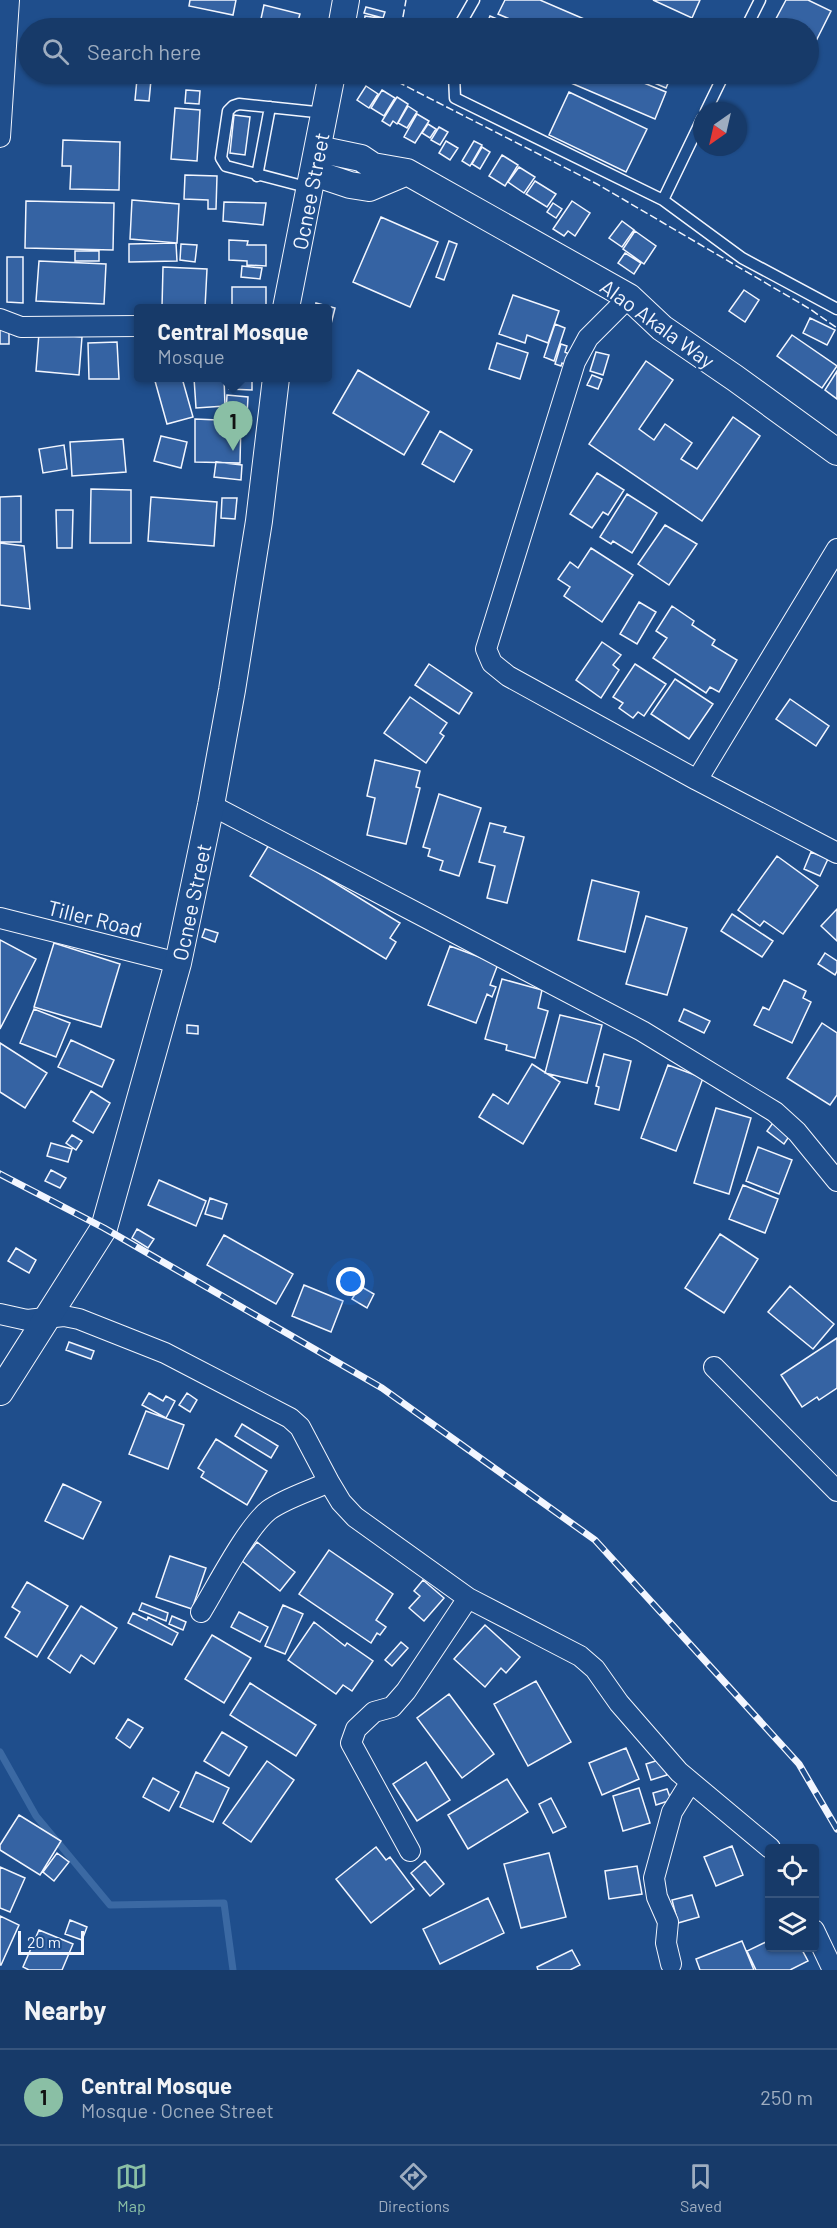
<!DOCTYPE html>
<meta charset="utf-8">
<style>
body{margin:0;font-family:Barlow,sans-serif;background:#20416f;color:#f1f3f6}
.controls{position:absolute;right:18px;bottom:18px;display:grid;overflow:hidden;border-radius:6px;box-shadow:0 2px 4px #0004}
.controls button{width:54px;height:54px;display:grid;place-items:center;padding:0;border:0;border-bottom:2px solid #36547d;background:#173a69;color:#f1f3f6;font:30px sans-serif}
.compass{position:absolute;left:693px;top:102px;width:54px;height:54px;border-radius:50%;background:#173a69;box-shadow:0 2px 4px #0004;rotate:214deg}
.scale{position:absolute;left:18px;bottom:15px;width:66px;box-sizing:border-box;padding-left:6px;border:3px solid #f2f6ff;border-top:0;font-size:16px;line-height:21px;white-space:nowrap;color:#f2f6ff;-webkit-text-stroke:4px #1f4e8c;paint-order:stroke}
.you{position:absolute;left:351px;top:1282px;width:21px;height:21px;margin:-15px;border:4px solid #fff;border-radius:50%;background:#1a73e8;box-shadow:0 0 0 9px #1a73e833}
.badge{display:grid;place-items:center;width:39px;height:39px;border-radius:50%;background:#8abfa5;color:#111;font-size:20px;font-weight:700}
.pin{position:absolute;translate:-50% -50px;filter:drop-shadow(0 2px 3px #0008)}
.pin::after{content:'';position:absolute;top:32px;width:21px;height:18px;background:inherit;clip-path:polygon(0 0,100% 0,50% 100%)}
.popup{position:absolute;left:134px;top:304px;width:198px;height:78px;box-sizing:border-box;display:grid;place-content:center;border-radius:6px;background:#173a69;filter:drop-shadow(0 2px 4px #0005);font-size:20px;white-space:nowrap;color:#9eadc0}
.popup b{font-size:22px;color:#f1f3f6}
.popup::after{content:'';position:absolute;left:50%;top:100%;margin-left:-12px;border:12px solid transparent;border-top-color:#173a69}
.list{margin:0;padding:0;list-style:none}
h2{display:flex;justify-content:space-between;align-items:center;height:78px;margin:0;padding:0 24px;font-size:26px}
h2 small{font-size:20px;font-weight:400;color:#9eadc0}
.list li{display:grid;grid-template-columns:39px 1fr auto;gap:18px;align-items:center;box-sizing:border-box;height:96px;padding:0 24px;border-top:2px solid #36547d}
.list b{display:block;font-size:22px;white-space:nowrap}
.list p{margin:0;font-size:20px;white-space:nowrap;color:#9eadc0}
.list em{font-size:20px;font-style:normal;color:#9eadc0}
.icon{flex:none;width:33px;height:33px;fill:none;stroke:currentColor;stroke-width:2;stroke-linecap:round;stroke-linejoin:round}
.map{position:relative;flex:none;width:837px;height:1970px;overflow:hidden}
.search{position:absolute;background:#173a69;box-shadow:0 2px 4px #0004;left:18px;right:18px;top:18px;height:66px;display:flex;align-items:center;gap:15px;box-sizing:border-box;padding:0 21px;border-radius:33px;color:#9eadc0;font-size:22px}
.sheet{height:174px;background:#173a69}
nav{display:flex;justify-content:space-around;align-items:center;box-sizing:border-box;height:84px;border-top:2px solid #36547d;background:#173a69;font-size:16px;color:#9eadc0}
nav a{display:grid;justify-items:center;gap:3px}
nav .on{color:#8abfa5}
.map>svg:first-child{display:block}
</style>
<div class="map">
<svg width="837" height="1970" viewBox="0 0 837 1970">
<rect width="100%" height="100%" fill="#1f4e8c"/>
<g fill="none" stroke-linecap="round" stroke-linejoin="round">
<path stroke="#3b69a3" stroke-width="7" d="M0,1752L36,1816L110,1905L224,1903L233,1970"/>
</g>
<path fill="#3563a3" stroke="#f2f6ff" stroke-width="1.5" d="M190,0H236L233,15L189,6Z
M505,0H540L605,28H531L498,14Z
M653,0H700L692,18Z
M786,0H808L831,11L808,57V28H771Z
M264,5L300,14L296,28H259Z
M366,7L385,12L383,18L364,13Z
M365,16L392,20L391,28L364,25Z
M490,16L518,28H485Z
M133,20L134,28H105V21Z
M355,74H375V83L355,81Z
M550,74H622L666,92L655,119Z
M633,74H672L666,88Z
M137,79L151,80L149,101L135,100Z
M366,86L378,94L369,108L357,100Z
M186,90L200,91L199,104L185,103Z
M382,90L395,98L384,116L371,108Z
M569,92L647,129L626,172L549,135Z
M397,97L408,104L397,124L393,121L390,126L382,121Z
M408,106L417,112L407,128L398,123Z
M175,108L200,110L197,161L171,159Z
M417,114L429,121L415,143L404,137Z
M234,115L250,117L245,155L230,153Z
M428,124L436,129L430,138L422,133Z
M439,127L448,132L440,145L431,140Z
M63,140L120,142L119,190L70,189L71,166H62Z
M446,141L458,148L450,160L439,153Z
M474,141L482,145L470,166L462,161Z
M482,147L490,152L480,169L472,164Z
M502,155L518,165L505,186L489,176Z
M519,167L535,177L524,193L508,182Z
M185,175L217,176L216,209H208V200L184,199Z
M535,181L556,194L547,207L526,194Z
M132,200L179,204L177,243L130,239Z
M26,201L114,203L113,250L25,248Z
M572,201L590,213L575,236L568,231L564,236L553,229Z
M224,202L266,203L263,225L223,221Z
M553,203L562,209L556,218L547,212Z
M381,217L438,242L410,307L353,282Z
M622,221L634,230L622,247L609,238Z
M635,231L656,246L644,264L623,249Z
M229,240L248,241L247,245H266V266L247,265V261L229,260Z
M449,241L457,244L444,280L436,277Z
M176,243L177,261L129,262V244Z
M181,244L197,245L195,262L180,260Z
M75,251H99V261H75Z
M625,253L641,263L634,274L618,263Z
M7,257H23V303L7,302Z
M39,261L106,264L104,304L36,301Z
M242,266L262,268L260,279L241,277Z
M163,267L207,269L205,308L162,307Z
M232,287H266V308H232Z
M744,290L759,300L745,322L729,311Z
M513,295L559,311L548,343L527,335L525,343L499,334Z
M316,303L335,308L331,324L328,323V308H315Z
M810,318L835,330L827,345L803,333Z
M555,324L565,328L554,361L544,357Z
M0,329H9V344H0Z
M39,333L82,337L79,375L36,371Z
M792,335L837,366L822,388L777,356Z
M117,342L119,379H89L88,343Z
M497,343L528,353L520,379L489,369Z
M561,344L567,346L565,352L569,354L566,365L562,363L561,366L555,364Z
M596,352L609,355L603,375L590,371Z
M646,361L673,380L639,429L654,440L665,424L692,443L681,459L697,469L733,417L760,436L702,521L589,444Z
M358,370L429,412L404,455L333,413Z
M837,371V399L825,390Z
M592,375L602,379L598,389L587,385Z
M169,378H182L193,417L167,424L155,381Z
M194,378H224L225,406L196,408Z
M229,378H252V390L229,389Z
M227,395L248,397L247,415L226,414Z
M195,419L241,421L240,463L195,462Z
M440,431L472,450L454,482L422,464Z
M161,436L187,442L181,468L154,461Z
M123,439L126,472L72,476L70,442Z
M64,445L67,469L43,473L39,449Z
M216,462L242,465L241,480L214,477Z
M597,473L624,490L608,515L603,512L592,528L570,514Z
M91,489L131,490V543H90Z
M627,494L657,513L632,553L613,541L611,544L600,537Z
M21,496V542H0V497Z
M151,497L217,502L214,546L148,541Z
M222,498H237L235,519L221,518Z
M56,510H73L72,548H57Z
M665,525L697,544L669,585L638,564Z
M0,543L24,546L30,609L0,605Z
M591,548L633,575L602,622L564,596L570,587L558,579L570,562L578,568Z
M639,602L656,612L637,644L620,634Z
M672,606L694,621L692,625L715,640L712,645L737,660L719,692L710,687L706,693L653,658L667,638L656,631Z
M602,642L621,655L613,665L619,670L601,698L576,680Z
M429,664L472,693L459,714L415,685Z
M635,664L666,684L644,716L638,712L633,718L619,708L623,703L613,697Z
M675,679L713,704L689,739L651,714Z
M410,697L447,723L440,733L444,736L426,763L384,733Z
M790,699L829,726L816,746L776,719Z
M375,760L420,771L416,787L420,788L406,844L367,835L375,798L367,796Z
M439,794L481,808L459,876L440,870L443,861L428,856L430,849L423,847Z
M490,823L506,827L504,832L524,837L507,903L487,898L495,866L479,862Z
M270,843L400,923L390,938L396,942L386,959L250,876Z
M811,852L828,859L820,876L804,869Z
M777,856L818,886L783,934L764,921L760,926L738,910Z
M592,880L639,892L625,952L578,940Z
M837,909V941L821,926Z
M732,914L773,941L762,957L721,931Z
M646,916L687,928L667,995L626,984Z
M205,929L218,933L215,942L202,937Z
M0,940L36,959L0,1029Z
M54,943L120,964L101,1027L34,1007Z
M450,946L498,964L490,985L496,987L492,997L487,994L476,1023L428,1005Z
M825,953L837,961V971L835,975L818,964Z
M502,979L542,990L538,1008L548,1011L535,1058L506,1050L507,1045L485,1039Z
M784,980L806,991L803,998L811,1002L792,1043L754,1025L763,1007L769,1010Z
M34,1009L70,1023L56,1057L20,1043Z
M684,1009L710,1021L704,1033L679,1021Z
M560,1015L602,1025L587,1083L545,1073Z
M822,1023L837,1033V1095L830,1105L787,1078Z
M187,1025L198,1026V1034L187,1033Z
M71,1040L114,1060L102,1087L58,1067Z
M0,1043L47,1073L25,1108L0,1092Z
M604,1054L631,1061L619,1110L595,1104L599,1087L596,1086Z
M532,1064L560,1082L523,1144L479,1117L493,1094L508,1104Z
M668,1065L703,1078L676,1151L641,1138Z
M91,1091L110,1103L93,1133L73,1121Z
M716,1108L751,1118L729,1194L694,1183Z
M775,1120L792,1132L784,1144L767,1131Z
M72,1135L82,1141L76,1150L66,1143Z
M51,1143L72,1149L68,1162L47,1156Z
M758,1147L792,1160L779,1194L746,1181Z
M51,1170L66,1178L60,1188L45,1181Z
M159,1180L206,1201L196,1226L148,1205Z
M743,1185L778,1199L765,1233L729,1219Z
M210,1198L227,1204L222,1219L205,1214Z
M137,1229L154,1239L148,1248L132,1238Z
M720,1234L758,1259L724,1313L685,1288Z
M224,1235L293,1274L276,1304L207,1265Z
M16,1248L36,1260L29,1273L8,1261Z
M304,1285L343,1301L331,1332L292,1316Z
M360,1286L374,1294L367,1308L352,1299Z
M790,1286L834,1324L813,1349L768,1312Z
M837,1338V1388L819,1400L817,1397L802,1407L781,1375Z
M69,1342L94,1351L91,1359L66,1350Z
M149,1393L163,1401L166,1396L175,1401L166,1418L142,1405Z
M187,1393L197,1400L190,1412L179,1405Z
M146,1411L184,1425L168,1469L129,1454Z
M242,1424L278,1446L271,1458L235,1436Z
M216,1439L267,1471L247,1505L201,1477L204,1472L198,1468Z
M63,1484L101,1502L83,1539L45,1521Z
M257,1542L295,1572L280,1591L242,1561Z
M329,1550L393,1594L376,1620L386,1627L380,1635L377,1633L371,1643L299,1594Z
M170,1556L206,1568L192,1609L156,1597Z
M423,1580L444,1598L424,1621L409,1608L420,1596L414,1591Z
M27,1582L68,1606L37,1657L5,1637L20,1612L12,1607Z
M142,1603L168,1613L166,1621L139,1610Z
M283,1605L303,1614L285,1654L265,1646Z
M81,1606L117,1628L94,1664L81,1655L70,1673L48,1658Z
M239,1612L268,1627L260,1642L231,1627Z
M133,1613L147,1620L148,1617L178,1633L172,1645L128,1623Z
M172,1616L186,1622L183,1630L169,1624Z
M314,1622L345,1646L347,1643L373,1661L352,1691L343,1685L336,1694L288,1660Z
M485,1625L520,1657L506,1673L501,1668L485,1687L454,1659Z
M212,1635L251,1658L224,1703L185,1679Z
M401,1642L408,1648L392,1666L385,1660Z
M536,1681L571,1742L528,1766L494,1704Z
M250,1683L316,1725L296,1756L230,1715Z
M449,1694L494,1754L462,1778L417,1718Z
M128,1719L143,1728L130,1748L116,1738Z
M222,1732L247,1747L229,1776L204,1761Z
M626,1748L639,1779L602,1795L589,1763Z
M662,1759L667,1775L651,1780L646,1764Z
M267,1761L294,1780L251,1842L223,1823Z
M426,1762L450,1800L417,1821L393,1784Z
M196,1772L229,1788L213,1822L180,1807Z
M153,1778L179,1792L169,1811L143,1797Z
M507,1779L528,1812L468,1849L448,1815Z
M639,1788L650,1823L623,1831L613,1796Z
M667,1789L671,1800L656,1805L653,1793Z
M551,1798L566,1827L553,1833L539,1804Z
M19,1815L61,1841L40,1875L0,1850V1845Z
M732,1846L743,1875L716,1886L704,1857Z
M376,1847L386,1860L390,1857L414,1889L371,1923L336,1879Z
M57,1853L69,1862L54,1881L43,1872Z
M549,1853L566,1917L521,1928L504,1864Z
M425,1861L444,1884L430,1896L411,1873Z
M637,1866L642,1894L609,1899L605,1871Z
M0,1867L25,1878L10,1912L0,1908Z
M692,1895L699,1917L678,1923L672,1900Z
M488,1898L504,1933L440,1964L423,1929Z
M0,1916L19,1925L1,1965H0Z
M70,1920L87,1927L82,1940L65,1934Z
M39,1930L73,1944L62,1970H29L23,1967Z
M770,1940V1948H801L808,1961L790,1970H756L747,1951Z
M742,1941L754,1970H700L696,1959Z
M572,1950L580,1965L570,1970H538L537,1967Z"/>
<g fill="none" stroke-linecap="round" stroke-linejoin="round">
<g stroke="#f2f6ff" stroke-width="13">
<path id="service" d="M458,28L474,0
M746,28L760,0
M454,74L455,98L663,200L742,258L837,309
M706,111L724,74
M257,176L270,107
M310,188L226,166L221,158L228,111L233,106L239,104L325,113
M663,200L702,119"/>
</g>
<g stroke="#f2f6ff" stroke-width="22">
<path id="minor" d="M0,137L9,0
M629,297L588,338L575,362L486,649L492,663L508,676L697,780L837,853
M0,319L21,327L138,326
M697,780L837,549
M211,805L642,1031L775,1112L797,1132L837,1181
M0,918L178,963
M0,1314L27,1320L64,1316L79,1319L165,1353L290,1418L300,1427L329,1482L341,1502L355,1517L468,1598L580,1656L595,1669L619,1703L679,1772L770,1848
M714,1367L837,1491
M201,1612C217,1586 247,1527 269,1510C286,1498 310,1491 329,1482
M410,1851L351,1743L356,1729L374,1712L392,1707L406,1691L468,1598
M814,1930L833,1970
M671,1964L666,1943L668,1922L657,1897L654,1878L672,1812L690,1783"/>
</g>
<g stroke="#f2f6ff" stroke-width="28">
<path id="tertiary" d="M341,28L346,0
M318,149L361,158L373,166L407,172L629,297L662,328L735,378L837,452
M314,173L350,185L369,188L407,172
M286,308L332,74
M0,1392L104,1228L178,963L211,805L232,690L259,521L276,378"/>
</g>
<use href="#service" stroke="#1f4e8c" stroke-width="10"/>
<use href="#minor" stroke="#1f4e8c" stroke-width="20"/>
<use href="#tertiary" stroke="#1f4e8c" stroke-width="26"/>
<g stroke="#f2f6ff" stroke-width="7">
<path id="rail" d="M0,1174L104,1228L382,1388L595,1540L799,1764L837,1829"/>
</g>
<use href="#rail" stroke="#1f4e8c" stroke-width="4.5" stroke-dasharray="14" stroke-linecap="butt"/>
<path stroke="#f2f6ff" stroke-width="1.5" stroke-dasharray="8 3" stroke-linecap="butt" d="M401,28L406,0
M393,74L392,79L597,184L810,309L837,328"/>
</g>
<g text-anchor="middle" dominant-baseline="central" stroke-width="4.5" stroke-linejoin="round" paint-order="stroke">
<g font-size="21" fill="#f2f6ff" stroke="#1f4e8c">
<text transform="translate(310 191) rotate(-79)">Ocnee Street</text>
<text transform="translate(658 323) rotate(36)">Alao Akala Way</text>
<text transform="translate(191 902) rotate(-78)">Ocnee Street</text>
<text transform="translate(95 918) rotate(14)">Tiller Road</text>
</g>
</g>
</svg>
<div class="controls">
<button><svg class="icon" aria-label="locate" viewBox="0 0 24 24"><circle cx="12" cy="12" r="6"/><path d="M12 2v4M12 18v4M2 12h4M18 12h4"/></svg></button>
<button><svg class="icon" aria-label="layers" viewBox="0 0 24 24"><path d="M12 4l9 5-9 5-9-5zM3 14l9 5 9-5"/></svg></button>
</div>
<svg class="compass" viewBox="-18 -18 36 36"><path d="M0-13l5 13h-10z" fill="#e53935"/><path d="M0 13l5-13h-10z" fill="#9eadc0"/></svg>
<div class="scale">20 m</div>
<div class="you"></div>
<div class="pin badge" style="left:233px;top:451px">1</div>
<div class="popup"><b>Central Mosque</b>Mosque</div>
<div class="search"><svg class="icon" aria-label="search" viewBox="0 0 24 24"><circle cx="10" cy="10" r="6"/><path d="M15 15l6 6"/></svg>Search here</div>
</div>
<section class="sheet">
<h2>Nearby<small></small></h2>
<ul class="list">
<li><span class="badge">1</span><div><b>Central Mosque</b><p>Mosque · Ocnee Street</p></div><em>250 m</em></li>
</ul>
</section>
<nav>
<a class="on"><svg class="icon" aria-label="map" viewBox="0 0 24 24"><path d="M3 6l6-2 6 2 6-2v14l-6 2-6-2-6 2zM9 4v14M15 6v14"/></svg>Map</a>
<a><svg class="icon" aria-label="directions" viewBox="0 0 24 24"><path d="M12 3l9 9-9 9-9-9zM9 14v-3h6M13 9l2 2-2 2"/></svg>Directions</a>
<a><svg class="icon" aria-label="saved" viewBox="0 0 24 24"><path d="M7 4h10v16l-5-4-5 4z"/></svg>Saved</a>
</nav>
